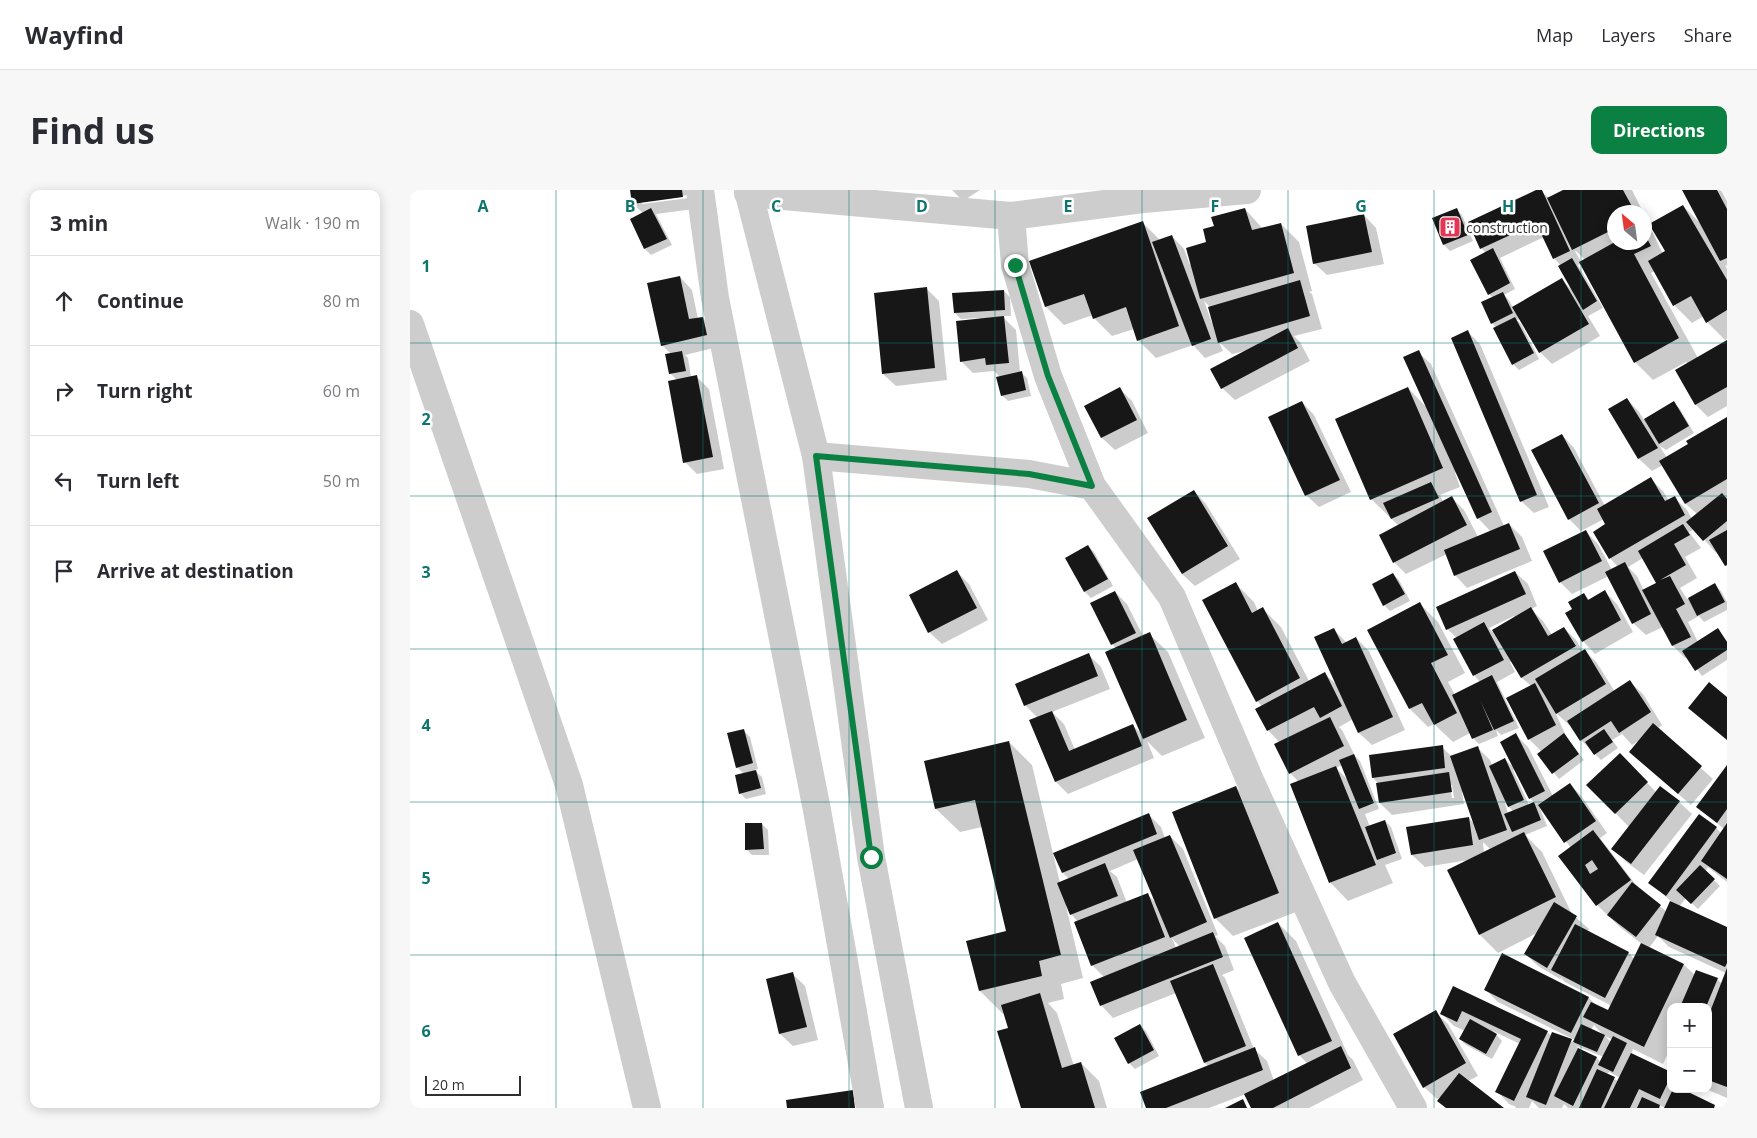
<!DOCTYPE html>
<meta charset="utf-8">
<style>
body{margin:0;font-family:"Open Sans",sans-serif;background:#f7f7f7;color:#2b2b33}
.controls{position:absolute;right:15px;bottom:15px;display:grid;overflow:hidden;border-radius:10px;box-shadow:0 2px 12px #0003}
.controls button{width:45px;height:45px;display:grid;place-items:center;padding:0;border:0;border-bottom:1px solid #e1e1e2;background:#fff;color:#2b2b33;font:25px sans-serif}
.compass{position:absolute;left:1197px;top:15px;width:45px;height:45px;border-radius:50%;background:#fff;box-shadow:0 2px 12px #0003;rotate:331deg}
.scale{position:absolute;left:15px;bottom:12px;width:96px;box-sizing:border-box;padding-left:5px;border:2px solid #303030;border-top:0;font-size:14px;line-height:18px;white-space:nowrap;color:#303030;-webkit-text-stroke:4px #fff;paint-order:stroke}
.stop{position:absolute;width:15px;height:15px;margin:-11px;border:4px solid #0b8043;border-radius:50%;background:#fff}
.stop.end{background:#0b8043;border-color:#fff;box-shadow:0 1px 5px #0008}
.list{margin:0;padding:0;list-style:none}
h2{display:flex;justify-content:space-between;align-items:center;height:65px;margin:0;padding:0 20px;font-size:21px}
h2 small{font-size:16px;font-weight:400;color:#7c7c81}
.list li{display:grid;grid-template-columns:32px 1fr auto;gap:15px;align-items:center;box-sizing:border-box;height:90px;padding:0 20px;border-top:1px solid #e1e1e2}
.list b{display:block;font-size:19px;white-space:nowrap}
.list em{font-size:16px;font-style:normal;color:#7c7c81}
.icon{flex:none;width:28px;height:28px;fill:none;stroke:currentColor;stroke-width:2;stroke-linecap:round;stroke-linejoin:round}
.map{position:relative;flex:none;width:1317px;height:918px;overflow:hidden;border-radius:10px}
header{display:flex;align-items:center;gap:30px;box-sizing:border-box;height:70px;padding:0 25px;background:#fff;border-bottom:1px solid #e1e1e2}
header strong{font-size:24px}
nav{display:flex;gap:28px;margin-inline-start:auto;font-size:18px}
.intro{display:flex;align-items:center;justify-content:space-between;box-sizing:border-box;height:120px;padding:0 30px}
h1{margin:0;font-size:35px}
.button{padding:12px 22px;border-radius:10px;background:#0b8043;color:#fff;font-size:18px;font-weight:700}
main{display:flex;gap:30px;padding:0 30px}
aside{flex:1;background:#fff;border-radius:10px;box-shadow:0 2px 12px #0003}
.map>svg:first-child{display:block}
</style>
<header>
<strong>Wayfind</strong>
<nav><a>Map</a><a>Layers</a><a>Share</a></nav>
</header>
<div class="intro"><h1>Find us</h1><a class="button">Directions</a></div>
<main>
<aside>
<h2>3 min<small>Walk · 190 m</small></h2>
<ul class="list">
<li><svg class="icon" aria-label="ahead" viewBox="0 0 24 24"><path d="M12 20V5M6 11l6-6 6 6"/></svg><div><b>Continue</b></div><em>80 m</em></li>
<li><svg class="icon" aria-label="right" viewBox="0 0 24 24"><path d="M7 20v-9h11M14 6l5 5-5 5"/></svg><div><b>Turn right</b></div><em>60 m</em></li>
<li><svg class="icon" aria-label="left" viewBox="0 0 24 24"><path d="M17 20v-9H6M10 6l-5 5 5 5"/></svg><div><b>Turn left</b></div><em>50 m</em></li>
<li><svg class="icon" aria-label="arrive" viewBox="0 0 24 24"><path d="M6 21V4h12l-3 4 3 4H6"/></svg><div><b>Arrive at destination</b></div></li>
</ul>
</aside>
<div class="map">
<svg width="1317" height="918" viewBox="0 0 1317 918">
<rect width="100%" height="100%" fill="#fff"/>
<path fill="#0003" fill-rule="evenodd" d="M221,0H282L284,19L246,24L262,55L241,65L235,59L221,29L233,23L223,14ZM279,5V8L232,14V11Z
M542,0H570L553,11Z
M1129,0L1139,8L1156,0H1222L1233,22H1204V52H1234V26L1239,36L1273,16L1292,35L1274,0H1311L1317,11V76L1315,75L1317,79V149L1315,150L1297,132L1294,126L1282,133L1264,115L1245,81L1241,83L1288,168L1317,152V216L1298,227L1286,215L1266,180L1278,174L1276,172L1243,190L1225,172L1172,73L1168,75L1193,118L1178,126L1190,146L1142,174L1130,162L1110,129L1107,130L1111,134L1129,169L1109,180L1103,174L1087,138L1082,133L1083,108L1079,104L1076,63L1071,58ZM1242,36L1257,62L1253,64L1240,37ZM1134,47L1144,68L1151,76L1161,99L1152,90L1103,118L1099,110L1094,105L1105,99L1090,68ZM1165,61H1166L1175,70L1171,72Z
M835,19L853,39L871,34L889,52L902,101L899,102L902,104L912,139L884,146L890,152L900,171L825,210L812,198L835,161L822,164L809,152L813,161L795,168L783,155L746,168L728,150L724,139L702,146L684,128L683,125L654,135L636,117L733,33L750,50L762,46L774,59L780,75L797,53L805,37ZM794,111L800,117L804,132L802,133Z
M1046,19L1052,25L1063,51L1040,61L1034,55Z
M954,25L966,38L974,74L917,85L904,73Z
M270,87L282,100L288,129L293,128L305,140L308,157L275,165L278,168L281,187L286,186L299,199L314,279L287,284L275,272L267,190L260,183L261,164L252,155Z
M517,99L529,111L537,190L486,196L473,184Z
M594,101L600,107L601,126H592L606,140L610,182L617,188L621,206L598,211L592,205L590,187L584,181L563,183L551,171L570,128L551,129L545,123Z
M1058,142L1070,154L1139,317L1124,323L1111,311Z
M1008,162L1021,174L1094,336L1099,334L1112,347L1122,371L1057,398L1045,385L1037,364L996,384L984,372L989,336L961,309L998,198L1017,218ZM1047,282L1068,328L1081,342L1068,347L1054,320L1042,308L1033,312L1030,305L1050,297L1045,283Z
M710,199L722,211L738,243L705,260L692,248L676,216Z
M1217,209L1229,222L1234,230L1264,213L1270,219L1284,243L1256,260L1249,255L1257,268L1317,228V376L1307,361L1306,363L1285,339L1279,342L1291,358L1275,367L1287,388L1270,398L1277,409L1305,395L1311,401L1317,412V420L1294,432L1289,426L1278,432L1288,452L1307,439L1317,451V470L1292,486L1278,467L1275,468L1263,456L1253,437L1236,445L1223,433L1199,386L1162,404L1150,392L1176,342L1188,354L1202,380L1208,377L1200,368L1197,335L1194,329L1171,341L1159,329L1152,245L1164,258L1195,316L1241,289L1253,301L1259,311L1264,307L1277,320L1282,329L1287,324L1276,314L1253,275L1242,281L1229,269L1200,220ZM1233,368L1248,394L1234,401L1227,386L1218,377Z
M892,212L904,225L941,302L909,317L896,305Z
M784,301L796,314L830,369L785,396L772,384L738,329Z
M678,356L684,362L703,396L681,408L675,402L656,369Z
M547,382L559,394L578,430L532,454L519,442Z
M1105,382L1118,394L1127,416L1121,419L1133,431L1142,445L1154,438L1166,450L1173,462L1175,461L1187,473L1205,502L1220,492L1233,504L1252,535L1247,539L1303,589L1281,615L1220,562L1230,550L1222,555L1212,544L1202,550L1208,558L1191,570L1171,550L1161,534L1159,535L1145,522L1157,548L1174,570L1149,589L1129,564L1132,562L1119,549L1121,496L1112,488L1102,471L1100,472L1105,482L1087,492L1109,538L1091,545L1086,540L1088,546L1069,554L1063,548L1060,543L1043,552L1024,534L1018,537L1000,519L959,440L1010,414L1028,432L1055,483L1038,492L1045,505L1070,492L1064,485L1047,448L1037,439ZM1104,426L1105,428L1082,442L1079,438Z
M983,384L989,390L1000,411L980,421L974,415Z
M826,394L844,412L848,421L853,419L871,437L899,491L914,483L928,496L924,440L937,453L946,448L959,461L995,540L962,555L949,543L943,529L929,537L932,540L945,566L950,571L969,619L955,624L960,637L975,631L981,637L992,669L975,675L983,693L938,711L920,692L889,592L880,583L870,553L858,540L852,516L847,511ZM932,575L938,590L926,578Z
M705,402L717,414L733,446L739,444L758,462L795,548L752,566L737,551L744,568L658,604L646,592L628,528L615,515L679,465L691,477L700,499L642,522L654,534L665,560L723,536L732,544L706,458L702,454Z
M1195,402L1207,414L1223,442L1185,464L1173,451L1164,420L1174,404L1180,411Z
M334,541L340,547L348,579L344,580L352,587L356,604L336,609L330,603L334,584L327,577Z
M1106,545L1118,557L1143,606L1160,594L1172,607L1197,643L1190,648L1229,699L1257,722L1262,712L1240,693L1306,638L1311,643L1314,639L1288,617L1317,578V692L1298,677L1295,682L1310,696L1288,719L1276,708L1269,717L1317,738V908L1296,899H1298V817H1261V857L1253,874L1223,859L1221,864L1261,884V899H1273L1272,901L1306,918H1255L1246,913L1251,918H1158L1154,914L1152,918H1129L1122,911L1119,918H1105L1106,917L1099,914L1087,901L1110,854L1083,841L1092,851L1082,869L1056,855L1050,849L1055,841L1044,836L1032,824L1044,797L1137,842L1142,846L1161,851L1164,853L1165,850L1088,812L1075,799L1092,765L1179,808L1186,815L1199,822L1202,816L1155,792L1151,788L1150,789L1128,776L1115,764L1127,743L1088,763L1070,745L1059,670L1015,677L1002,665L1058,628L1065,634L1053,602H1052L1054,614L982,625L970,613L969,594L963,588L1032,557L1042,567L1067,557L1080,570L1082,575L1095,569L1104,578ZM1105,579L1120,608L1125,613L1119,615L1103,580ZM1040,595H1042L1044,608H1042ZM1095,613L1104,622L1098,624ZM1129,616L1161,658L1150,666L1187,715L1211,738L1232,754L1224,769L1219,763L1177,742L1179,739L1162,724L1132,662L1115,645L1137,636ZM1073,652L1081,660L1074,663ZM1248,746L1259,757L1316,783L1312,794L1307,789L1285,785L1274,775L1239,758ZM1184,835L1193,845L1181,840ZM1195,846L1203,850L1201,852ZM1166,856L1194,867L1191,873L1187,868L1172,861ZM1199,882L1211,888L1209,892L1197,884Z
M599,552L622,575L650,693L659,689L653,683L739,625L751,637L755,648L760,646L773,659L808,745L805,746L815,756L824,780L812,785L815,788L844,859L857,871L864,891L898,874L889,865L868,733L886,751L938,865L943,870L953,890L899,918H842L836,904L799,918H737L799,877L795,873L766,803L703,828L691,815L694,787L682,775L668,732L661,724L657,715L656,716L673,788L651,794L654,809L638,813L647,823L664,876L671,873L689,891L697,918H612L600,838L595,823L593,824L570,801L558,752L598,742L572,637L550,642L526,619L515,572ZM728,669L747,714L738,705L717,713L707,687L700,681ZM762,748L770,757L766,758Z
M1210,565L1246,602L1250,597L1269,612L1282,624L1234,685L1215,671L1203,658L1219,637L1178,595Z
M826,597L844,615L886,722L823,746L805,728Z
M352,634L358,640L359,665H342L336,659Z
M383,784L395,796L408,850L383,856L370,844Z
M1025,822L1038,834L1068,886L1058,891L1092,918H1036L1032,906L1027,909L1014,897Z
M730,835L736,841L749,866L725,879L719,873Z"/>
<path fill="#171717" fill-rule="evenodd" d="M220,0H272L273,7L222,14Z
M1126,0H1132L1160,61L1143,69L1126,33L1070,59L1058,32Z
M1153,0H1213L1225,22H1204V39L1162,60L1137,8Z
M1272,0H1307L1317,19V68L1310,71Z
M1273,15L1317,90V120L1296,133L1281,106L1263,116L1238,71L1255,61L1239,34Z
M241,18L257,49L234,59L220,29Z
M835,18L842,40L871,33L884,83L790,109L776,58L796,52L793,39L804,36L801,27Z
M1047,18L1058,45L1033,55L1022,28Z
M954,24L962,62L903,74L896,36Z
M733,31L769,136L727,151L716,117L683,129L674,104L635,117L619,71Z
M1234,43L1241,56L1224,64L1269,148L1224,173L1169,72L1205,52H1234Z
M762,45L801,149L782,156L742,52Z
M1083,58L1100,93L1078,105L1060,70Z
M1162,68L1187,111L1173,120L1148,76Z
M270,86L279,129L293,127L297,145L251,156L237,93Z
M1152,88L1179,134L1129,163L1102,117Z
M890,90L900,126L808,153L798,117Z
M517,97L525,178L472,184L464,103Z
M594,100L595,120L544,123L542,103Z
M1093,102L1103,123L1081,134L1071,112Z
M594,126L599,173L576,175L575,168L550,172L546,131Z
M1105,127L1124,163L1102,175L1083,138Z
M878,138L888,158L811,199L800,179Z
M1058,140L1127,305L1110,312L1041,148Z
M1317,150V197L1285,215L1265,180Z
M1009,160L1082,322L1067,329L993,167Z
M272,161L276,181L259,184L255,164Z
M612,181L616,200L591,206L586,187Z
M287,185L303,267L273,273L258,191Z
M710,197L727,230L691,248L674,216Z
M998,197L1033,278L960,310L925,229Z
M1217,208L1248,258L1228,269L1198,219Z
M892,211L930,290L895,306L858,227Z
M1264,211L1279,236L1249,254L1234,229Z
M1317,227V289L1275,314L1249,271L1278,254L1276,251Z
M1152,244L1189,313L1158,330L1121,260Z
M1241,287L1255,311L1265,306L1275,325L1199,369L1183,342L1195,334L1187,319Z
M1021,292L1029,308L981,329L973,313Z
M784,300L818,356L772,384L737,328Z
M1312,303L1317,309V331L1293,351L1276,332Z
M1042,306L1057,335L983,373L969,345Z
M1099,333L1110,359L1044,386L1034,360Z
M1273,334L1280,345L1264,354L1276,375L1250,390L1260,386L1275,414L1266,419L1281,447L1262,456L1232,400L1246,393L1228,361Z
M1176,340L1192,371L1149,393L1133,361Z
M1317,340V375L1315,376L1299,350Z
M678,355L698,389L674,402L655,368Z
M1215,372L1241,424L1222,434L1195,382Z
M547,380L567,418L518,443L499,405Z
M1105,381L1116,404L1036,440L1026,417Z
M983,383L995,404L973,416L962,394Z
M826,392L842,423L853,417L890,488L846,512L792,410Z
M1305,393L1315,412L1287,426L1278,408Z
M1195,400L1211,430L1172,452L1155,423L1162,419L1158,412L1174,403L1178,410Z
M705,401L726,443L701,455L680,413Z
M1010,412L1038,465L1021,473L1047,523L1024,535L1012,513L999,519L957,440Z
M1121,417L1138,446L1154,437L1166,456L1111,488L1082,440Z
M1074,432L1094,470L1063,486L1043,449Z
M924,438L932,454L946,447L983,527L948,543L904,447Z
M1308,438L1317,452V460L1285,481L1272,461Z
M740,442L777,530L733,549L695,462Z
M1175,459L1196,494L1146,524L1125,489Z
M679,463L688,486L614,516L605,494Z
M915,482L932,516L910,528L904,517L857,541L845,519Z
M1082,485L1104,531L1084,540L1070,510L1083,540L1062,549L1042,505Z
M1220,490L1241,522L1209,543L1201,531L1170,551L1157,531Z
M1299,492L1317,507V550L1278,518Z
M1125,493L1146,535L1118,550L1096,508Z
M642,521L659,561L723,534L732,556L645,592L619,530Z
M920,527L934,556L879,584L864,554Z
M1243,533L1292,576L1268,604L1219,562Z
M334,539L343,573L326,578L317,543Z
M1194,539L1203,552L1184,565L1175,552Z
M1106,543L1135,601L1119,609L1090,552Z
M1154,543L1169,564L1142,584L1127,564Z
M599,551L651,765L629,771L632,786L569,801L556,751L596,741L565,610L525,619L514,571Z
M1033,555L1035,578L962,588L959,565Z
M1068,556L1097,640L1069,650L1040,566Z
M1210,563L1238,592L1205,624L1176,595Z
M944,564L964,613L949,619L929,570Z
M1095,568L1114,610L1098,617L1079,576Z
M1317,575V619L1307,633L1286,617Z
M926,576L966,675L919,693L880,594Z
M346,580L351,598L329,604L325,585Z
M1039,582L1042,602L969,613L966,593Z
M1160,593L1186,631L1154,653L1128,615Z
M826,596L869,703L804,729L762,622Z
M1250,596L1270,611L1221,674L1201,659Z
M1124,612L1131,630L1102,642L1094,624Z
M739,623L747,644L652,683L643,663Z
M1289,624L1307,637L1256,706L1238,693Z
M1059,627L1063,655L1001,665L996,637Z
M975,630L986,663L967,670L955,637Z
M335,633H352L354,659L335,660Z
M1317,633V689L1291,671Z
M1183,640L1221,690L1186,716L1148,666ZM1182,670L1188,679L1180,684L1175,675Z
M1114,642L1146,707L1069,745L1037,680Z
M760,645L797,732L760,748L723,660Z
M695,673L708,706L660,725L647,693Z
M1290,675L1305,689L1281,714L1266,700Z
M1222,692L1251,715L1226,747L1197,725Z
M738,703L755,747L681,776L664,732Z
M1260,711L1317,737V773L1315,777L1245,745Z
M1144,712L1167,726L1137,778L1114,764Z
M868,732L922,851L888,866L834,748Z
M1165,734L1219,762L1195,808L1141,780Z
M803,742L813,767L690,816L680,792Z
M1231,753L1274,774L1234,857L1173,827L1181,812L1198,820Z
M1092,763L1179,807L1161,843L1074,800Z
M803,774L836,856L794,873L760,791Z
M1317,778V897L1298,890V827Z
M1286,780L1308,788L1296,817H1270Z
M383,782L397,837L369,844L356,789Z
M1043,796L1138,841L1104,911L1085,902L1111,849L1052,821L1047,832L1030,824Z
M630,803L652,878L671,872L685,918H611L587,841L598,838L591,815Z
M1026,820L1056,873L1013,898L983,844Z
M1060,829L1087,844L1076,864L1049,849Z
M730,834L744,860L718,874L704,848Z
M1171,834L1195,845L1187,862L1163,852Z
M1142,842L1162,849L1136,915L1116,907Z
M1203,846L1217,853L1203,882L1188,875Z
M931,856L941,878L863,918H841L834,904Z
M845,857L853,880L756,918H736L730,902Z
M1168,858L1187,867L1163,916L1144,906Z
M1221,863L1261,882V886L1250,909L1229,899L1220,918H1194Z
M1187,879L1205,887L1191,918H1169Z
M1049,883L1094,918H1036L1027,911Z
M1263,899H1272L1305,915L1304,918H1254Z
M443,900L445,918H377L376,910Z
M1232,907L1250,915L1249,918H1227Z
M833,909L837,918H815Z"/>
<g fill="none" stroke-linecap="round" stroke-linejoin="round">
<path stroke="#cdcdcd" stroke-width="28" d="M338,3L601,26L733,9L837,0
M601,26L605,75L638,186L682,296
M0,134L159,595L237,918
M406,266L619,284L682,296L762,407L839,588L932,793L1003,918"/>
<path stroke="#cdcdcd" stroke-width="28" d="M290,0L305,108L407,620L460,918
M338,0L406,266L461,667L509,918"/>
</g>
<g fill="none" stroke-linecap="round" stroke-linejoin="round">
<path stroke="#0b8043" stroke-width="6" d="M461,667L406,266L619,284L682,296L638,186L605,75"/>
</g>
<path fill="none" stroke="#0f766e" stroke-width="1" stroke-opacity="0.55" d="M146,0V918M293,0V918M439,0V918M585,0V918M732,0V918M878,0V918M1024,0V918M1171,0V918M0,153H1317M0,306H1317M0,459H1317M0,612H1317M0,765H1317"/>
<defs>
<g id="building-square" transform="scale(1.125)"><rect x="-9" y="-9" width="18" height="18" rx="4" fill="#e23656" stroke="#fff"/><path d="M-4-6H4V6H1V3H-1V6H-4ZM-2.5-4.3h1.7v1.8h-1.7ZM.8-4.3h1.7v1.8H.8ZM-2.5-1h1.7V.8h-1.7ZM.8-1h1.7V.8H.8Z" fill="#fff"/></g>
</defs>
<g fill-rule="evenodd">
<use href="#building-square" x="1040" y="37"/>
</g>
<g text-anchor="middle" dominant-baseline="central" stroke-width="5" stroke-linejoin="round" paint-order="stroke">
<g font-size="14" fill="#303030" stroke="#fff" text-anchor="start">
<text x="1056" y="37">construction</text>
</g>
</g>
<g font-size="16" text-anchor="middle" font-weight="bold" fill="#0f766e" stroke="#fff" stroke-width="5" stroke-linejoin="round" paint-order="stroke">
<text x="73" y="22">A</text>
<text x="220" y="22">B</text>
<text x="366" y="22">C</text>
<text x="512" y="22">D</text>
<text x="658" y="22">E</text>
<text x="805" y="22">F</text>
<text x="951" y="22">G</text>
<text x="1098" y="22">H</text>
<text x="16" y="82">1</text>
<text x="16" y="235">2</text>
<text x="16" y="388">3</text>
<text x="16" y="541">4</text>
<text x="16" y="694">5</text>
<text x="16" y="847">6</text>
</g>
</svg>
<div class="controls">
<button>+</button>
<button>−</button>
</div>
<svg class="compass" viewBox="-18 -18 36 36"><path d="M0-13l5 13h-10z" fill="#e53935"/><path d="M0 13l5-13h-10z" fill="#7c7c81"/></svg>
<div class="scale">20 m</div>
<div class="stop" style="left:461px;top:667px"></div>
<div class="stop end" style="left:605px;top:75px"></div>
</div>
</main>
